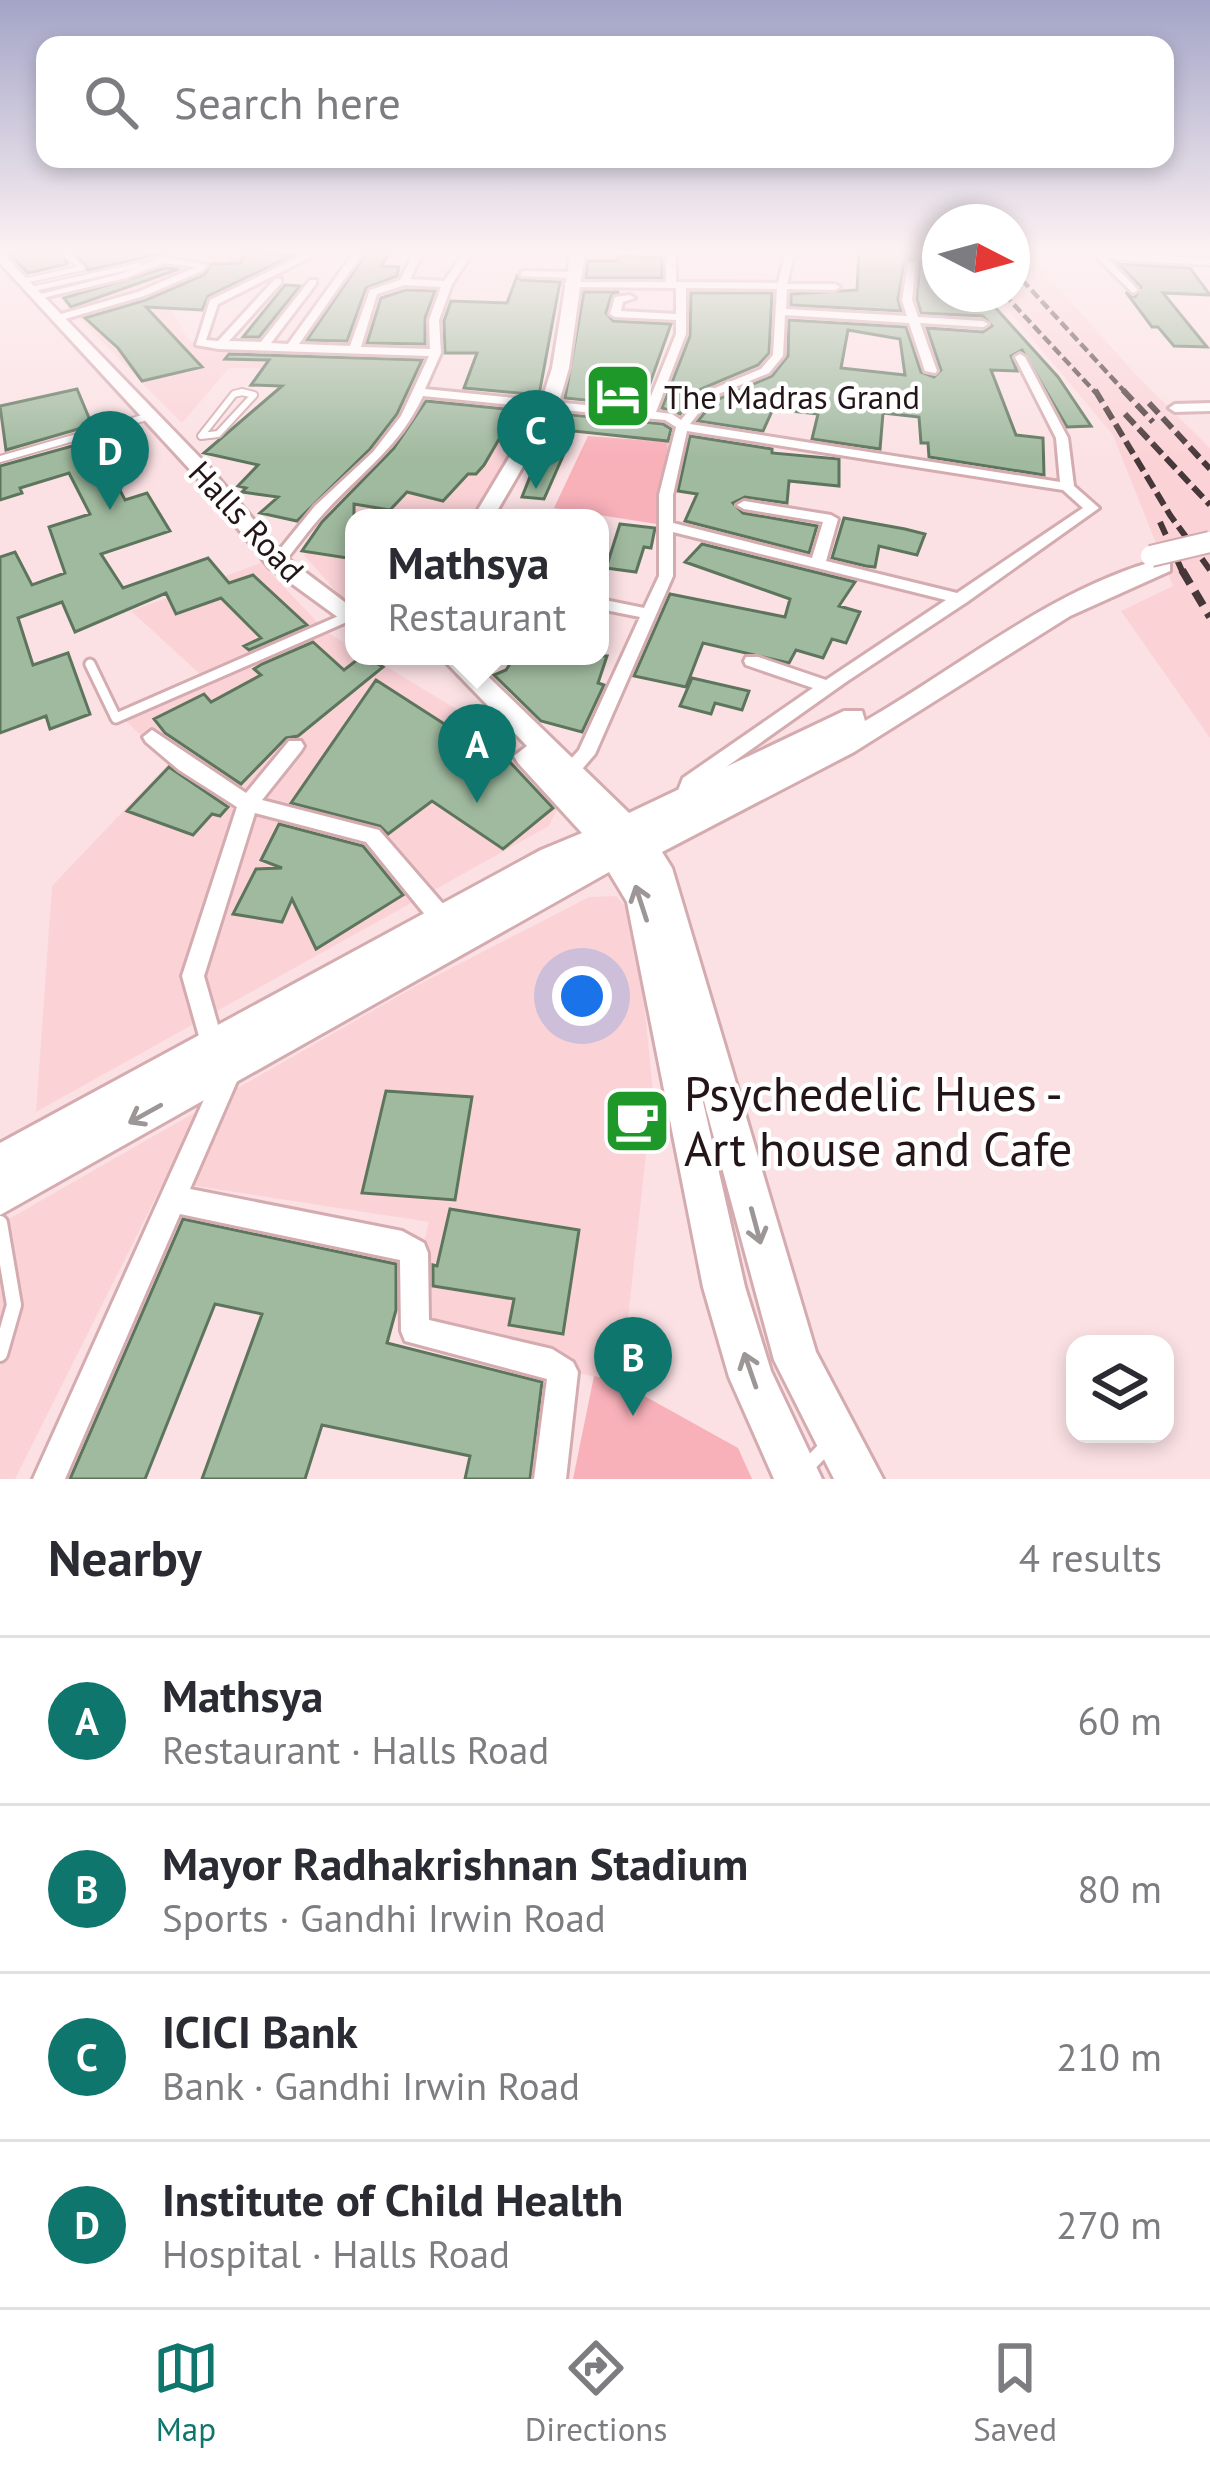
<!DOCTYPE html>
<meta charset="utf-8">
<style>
body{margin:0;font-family:"PT Sans",sans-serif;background:#f2f2f3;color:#2b2b33}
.controls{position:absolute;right:36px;bottom:36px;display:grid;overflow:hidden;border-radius:24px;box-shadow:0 6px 18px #0003}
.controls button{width:108px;height:108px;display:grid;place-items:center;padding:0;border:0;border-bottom:3px solid #e1e1e2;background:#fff;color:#2b2b33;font:60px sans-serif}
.compass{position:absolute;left:922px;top:204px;width:108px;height:108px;border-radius:50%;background:#fff;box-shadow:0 6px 18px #0003;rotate:96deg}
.you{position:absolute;left:582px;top:996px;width:42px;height:42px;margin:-30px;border:9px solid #fff;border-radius:50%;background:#1a73e8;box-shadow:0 0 0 18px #1a73e833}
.badge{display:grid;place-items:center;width:78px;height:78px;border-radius:50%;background:#0f766e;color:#fff;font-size:39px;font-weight:700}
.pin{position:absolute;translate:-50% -99px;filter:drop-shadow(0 3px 6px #0008)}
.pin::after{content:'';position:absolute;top:63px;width:42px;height:36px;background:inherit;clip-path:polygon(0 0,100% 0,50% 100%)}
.popup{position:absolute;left:345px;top:509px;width:264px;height:156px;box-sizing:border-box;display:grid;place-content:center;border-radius:24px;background:#fff;filter:drop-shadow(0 3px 9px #0005);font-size:39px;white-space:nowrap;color:#7c7c81}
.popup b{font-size:45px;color:#2b2b33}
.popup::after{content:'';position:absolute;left:50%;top:100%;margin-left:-24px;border:24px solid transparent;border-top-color:#fff}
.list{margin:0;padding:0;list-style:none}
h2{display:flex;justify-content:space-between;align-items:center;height:156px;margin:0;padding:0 48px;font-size:51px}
h2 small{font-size:39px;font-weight:400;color:#7c7c81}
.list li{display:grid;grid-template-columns:78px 1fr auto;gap:36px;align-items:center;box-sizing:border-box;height:168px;padding:0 48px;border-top:3px solid #e1e1e2}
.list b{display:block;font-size:45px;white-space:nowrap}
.list p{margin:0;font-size:39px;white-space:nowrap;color:#7c7c81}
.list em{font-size:39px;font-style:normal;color:#7c7c81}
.icon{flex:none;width:66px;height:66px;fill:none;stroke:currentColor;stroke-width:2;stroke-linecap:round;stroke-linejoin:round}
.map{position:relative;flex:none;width:1210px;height:1479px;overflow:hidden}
.search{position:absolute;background:#fff;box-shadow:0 6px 18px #0003;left:36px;right:36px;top:36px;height:132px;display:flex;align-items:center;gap:30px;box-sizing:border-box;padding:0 42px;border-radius:24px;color:#7c7c81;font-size:45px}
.sheet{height:828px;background:#fff}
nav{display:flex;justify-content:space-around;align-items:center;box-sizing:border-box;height:168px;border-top:3px solid #e1e1e2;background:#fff;font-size:33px;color:#7c7c81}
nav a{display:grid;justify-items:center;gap:6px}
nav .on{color:#0f766e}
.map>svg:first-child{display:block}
</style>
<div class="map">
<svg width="1210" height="1479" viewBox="0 0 1210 1479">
<rect width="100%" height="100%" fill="#fbe1e4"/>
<path fill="#fbd3d7" d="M13,251L154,260L232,272L169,303L187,338L203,348L303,351L291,369L229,368L182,423Z
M1012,251H1025L1139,378L1210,448V738L1121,611L1173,586L1113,435L995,294H1012Z
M434,400L534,406L517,451L473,518H354V612L304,555L396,459Z
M261,563L328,633L354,648V656H369L479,723L559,805L549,826L36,1112L52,886L169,763L126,721L200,674L131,611Z
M616,896L635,917L653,1090L621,1383L401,1331L429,1222L164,1181L15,1479H0V1224L416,986L589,897Z"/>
<path fill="#f8b0b9" d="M588,436L668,442L657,524L554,508Z
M594,1376L621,1383L738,1448L752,1479H573Z"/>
<path fill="#a0ba9f" stroke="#5d755c" stroke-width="3" fill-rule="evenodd" d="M7,251H63L67,264L28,273Z
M73,251H173L88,270Z
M368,251L390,252L381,266L399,267L397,276L366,288L347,341L307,340Z
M859,251H940V294H983L1058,377L1091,426L1067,427L1022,350L1011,356L1017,371L991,370L1016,435L1043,438L1044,475L929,457L928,443H921L919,417L883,413L880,449L812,439L818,414L773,409L763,431L698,421L714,401L772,376L788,356L789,320L906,327L921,372L934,377L941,370L927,328L983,332L992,326L983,316L921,313L917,299L920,262L915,258L904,263L898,299L901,311L791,305V294L857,290ZM848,330L900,339L905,375L841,368Z
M244,252L293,255L208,296L202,310L146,307L202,367L142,381L118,348L85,318L146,300L204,275L211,264L241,263Z
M619,256L662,258V278H586L588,261H617Z
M1119,264L1190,268L1210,295L1163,293L1207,347L1174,346L1158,327H1152L1126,292L1135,297L1141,287Z
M165,268L179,269L71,307L64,298Z
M517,276L521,280L560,282L539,395L464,388L477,353H445L444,321L451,301L507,303Z
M285,285L300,286L259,337H243Z
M406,290L435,291L425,318V344L367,343L381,298Z
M584,292H619L611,296L606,313L613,321L671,324L642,406L565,398Z
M691,293H772L769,353L758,365L701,389L680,414L662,408L690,336Z
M229,354L422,360L397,414L370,449L297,521L260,513L278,497L242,492L246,488L238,486L258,465L204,453L282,386L251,385L269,360L225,359Z
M77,389L92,425L6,450L0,406Z
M426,401L516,410L484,465L476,474H468L443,501L407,492L390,510L354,504V559L302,551L322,522L394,448Z
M562,414L663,424L671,429L668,441L574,431L544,499L522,497L541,449Z
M690,436L772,449V453L839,459V486L789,481L787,503L745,497L733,503L743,513L817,526L809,553L685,521L697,494L678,491Z
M94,440L125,500L147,493L170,531L101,554L123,588L208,558L229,583L253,575L307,625L249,650L244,646L261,638L221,598L176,614L166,593L75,632L62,602L18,618L33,665L68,653L90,714L50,729L46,716L0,733V557L15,552L32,585L65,573L49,527L90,514L69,473L20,488L22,493L0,500V466Z
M844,518L905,529L925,534L917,555L879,546L875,567L866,566L832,558Z
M620,524L655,528L651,548L644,547L636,572L606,568Z
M702,544L855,582L839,606L860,612L846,643L832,639L823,658L796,650L789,663L703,643L686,687L634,676L670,594L785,617L790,599L685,562Z
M313,642L344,670L357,660L369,659L383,667L298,736L286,738L241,784L165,733L154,719L204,694L211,702L261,675L254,669L262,664Z
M515,656H607L598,683L604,685L582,732L541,721L494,675L506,670Z
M692,678L749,691L742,710L715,703L711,714L680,706Z
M376,680L463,736L477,727L553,808L503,849L432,801L388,834L380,826L291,803Z
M169,767L228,807L220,816L212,814L193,835L127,811Z
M279,824L363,846L403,895L316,949L292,899L282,922L233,914L256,869L282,868L261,860Z
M386,1091L472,1097L455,1200L362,1193Z
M450,1209L579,1230L563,1334L509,1325L514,1299L433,1286V1265L437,1266Z
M183,1219L396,1264V1310L387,1343L542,1382L530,1479H465L470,1456L322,1425L305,1479H202L262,1314L215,1304L145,1479H70Z"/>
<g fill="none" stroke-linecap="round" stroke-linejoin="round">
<g stroke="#d4acb0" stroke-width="8">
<path id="service-far3" d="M68,256L82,268
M24,281L82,268
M32,289L140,265
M238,393H246"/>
</g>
<g stroke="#d4acb0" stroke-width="10">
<path id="service-far2" d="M242,392L254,395L218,434L201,436L234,394Z
M0,459L150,416"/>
</g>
<g stroke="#d4acb0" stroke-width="15">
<path id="service-far1" d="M90,664L116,718L345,618"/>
</g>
<g stroke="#d4acb0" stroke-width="20">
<path id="service" d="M0,1223L14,1305L0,1354
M795,1479L829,1444"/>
</g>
<g stroke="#d4acb0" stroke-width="6">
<path id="minor" d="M231,251H240L238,259H232Z
M311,251H323L218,304L206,340L218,341L275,279H281V283L229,341L261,342L310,280H316V284L271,343L288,344L355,251H364L299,344L350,346L370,290L400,280L415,251H424L410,279L444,281L465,251H474L452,284L439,320L441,353L425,389L645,411L676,334V320L615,317L610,314L615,297L630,295L635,298L623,302L621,311L676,314V288L569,287L564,284L566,282H666V251H676V282L778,283L786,251H795L787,284H835L840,287L835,290L787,289L786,309L907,316L902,300L908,264L916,262L912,300L918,317L983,321L988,324L983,327L920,323L937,371L935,373L925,371L909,323L785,315L783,356L769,373L711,397L690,424L1060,482L1056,438L1015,357L1020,354L1025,357L1068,438L1074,486L1099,508L967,602L846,682L698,787L690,808H676L673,803L683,778L813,688L746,665L744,661L746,657H758L826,680L946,600L673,532V576L595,754L577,775H563L561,770L579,750L640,617L600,609V599L644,608L659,576V495L676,427L665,420L423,396C399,448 361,472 324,513C309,529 296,548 282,565H272V559L315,506L373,452L401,416L429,356L219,349L196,345L210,300ZM405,285L441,287L429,320L430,349L361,347L377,294ZM686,288L777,289L773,355L761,369L703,393L681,420L672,414L656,412L686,334ZM687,431L1063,490L1083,508L957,593L826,561L838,519L831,515L744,501L737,505L744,509L823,522L812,558L673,523V495Z
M1099,252L1210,259V265L1108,259L1136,288L1138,290L1133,293L1096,257Z
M163,257L207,265L202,271L144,296L58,321L53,318L54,316L138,292L196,267L164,263L126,278L38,299L33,296L120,274Z
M524,271L572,272L577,275L572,278L521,276V272Z
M1210,403V411L1175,412L1169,408L1175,404Z
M152,730L246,793L289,741H301L304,746L301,751L262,800L379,830L451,913L454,920L451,927L443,929L435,927L366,842L255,813L204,976L224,1046L220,1054L212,1057L204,1054L182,976L237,807L179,770L146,742L143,737Z
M229,1060L238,1064L241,1072L190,1189L402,1231L424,1243L428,1253L429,1320L552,1349L573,1362L578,1372L566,1479H534L547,1379L405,1341L401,1331L400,1260L180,1214L65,1479H33L220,1064Z"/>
</g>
<g stroke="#d4acb0" stroke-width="6">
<path id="secondary" d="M0,251L209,467L285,557L354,609V629L269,567L195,475L0,263Z
M571,251H585L569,368L558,406L493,518H473L540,406L552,368Z
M1162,559L1170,561V571L1070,616L854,752L662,852L672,868L816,1352L883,1479H834L774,1360L696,1071L745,1287L771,1371L822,1479H774L729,1377L703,1287L627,902L609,872L0,1215V1143L541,850L582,833L518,763L514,756L527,746L440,656H467L629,813L844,711H862L865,721C961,666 1053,588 1162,559Z"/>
</g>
<use href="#service-far3" stroke="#fff" stroke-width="4.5"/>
<use href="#service-far2" stroke="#fff" stroke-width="6"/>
<use href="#service-far1" stroke="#fff" stroke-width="9"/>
<use href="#service" stroke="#fff" stroke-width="14"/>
<use href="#minor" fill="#fff" fill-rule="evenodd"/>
<use href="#secondary" fill="#fff" fill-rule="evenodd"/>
<path stroke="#473739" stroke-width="4.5" stroke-dasharray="10 4.5" stroke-linecap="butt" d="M1012,269L1126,393
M1004,294L1096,393"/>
<path stroke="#473739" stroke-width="6" stroke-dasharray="14 6" stroke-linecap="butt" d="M1095,390L1170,515L1210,570
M1123,390L1153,422
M1149,403L1210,469
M1125,414L1210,505
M1160,522L1183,573"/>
<path stroke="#473739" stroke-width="8" stroke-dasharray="16 9" stroke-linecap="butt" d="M1182,570L1210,617"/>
<g stroke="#d4acb0" stroke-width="24" stroke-linecap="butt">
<path id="secondary-bridge" d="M1151,556L1210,542"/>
</g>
<use href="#secondary-bridge" stroke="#fff" stroke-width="20"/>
</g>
<defs><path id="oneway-shaft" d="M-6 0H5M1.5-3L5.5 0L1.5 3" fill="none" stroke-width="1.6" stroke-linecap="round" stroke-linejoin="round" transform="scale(3)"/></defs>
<g stroke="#9c9697">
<use href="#oneway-shaft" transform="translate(641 903) rotate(-108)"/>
<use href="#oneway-shaft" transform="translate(145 1114) rotate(151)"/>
<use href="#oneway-shaft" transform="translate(756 1226) rotate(75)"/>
<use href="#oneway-shaft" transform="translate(750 1370) rotate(-109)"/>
</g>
<linearGradient id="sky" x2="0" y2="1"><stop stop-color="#a3a4c7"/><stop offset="0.55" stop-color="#fdf2f3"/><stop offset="1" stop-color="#fdf2f3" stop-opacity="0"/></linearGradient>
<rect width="1210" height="458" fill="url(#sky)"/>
<defs>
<g id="hotel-square" transform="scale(3.45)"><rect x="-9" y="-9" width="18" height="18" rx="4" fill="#1f982a" stroke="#fff"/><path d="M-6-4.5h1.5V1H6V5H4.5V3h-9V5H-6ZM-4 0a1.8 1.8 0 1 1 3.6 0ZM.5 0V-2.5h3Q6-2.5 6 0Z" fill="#fff"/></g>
<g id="cafe-square" transform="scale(3.45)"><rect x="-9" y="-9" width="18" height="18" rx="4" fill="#1f982a" stroke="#fff"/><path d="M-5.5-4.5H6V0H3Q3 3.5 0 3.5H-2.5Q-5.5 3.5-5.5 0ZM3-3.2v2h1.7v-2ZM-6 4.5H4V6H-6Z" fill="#fff"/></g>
</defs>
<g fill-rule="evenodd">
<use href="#hotel-square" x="618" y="396"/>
<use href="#cafe-square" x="637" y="1121"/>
</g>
<g text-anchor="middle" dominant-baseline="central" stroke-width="9" stroke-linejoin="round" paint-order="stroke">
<g font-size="33" fill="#241618" stroke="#fff" text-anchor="start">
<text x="664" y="396">The Madras Grand</text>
</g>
<g font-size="33" fill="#241618" stroke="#fff">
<text transform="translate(247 521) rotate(47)">Halls Road</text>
</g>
<g font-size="48" fill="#241618" stroke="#fff" text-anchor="start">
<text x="684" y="1093">Psychedelic Hues -<tspan x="684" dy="55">Art house and Cafe</tspan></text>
</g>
</g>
</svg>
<div class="controls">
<button><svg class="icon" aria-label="layers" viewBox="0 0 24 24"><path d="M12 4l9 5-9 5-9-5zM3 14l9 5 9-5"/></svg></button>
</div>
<svg class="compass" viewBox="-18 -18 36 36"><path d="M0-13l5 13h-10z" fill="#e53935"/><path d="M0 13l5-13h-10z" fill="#7c7c81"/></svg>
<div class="you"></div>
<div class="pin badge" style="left:477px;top:803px">A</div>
<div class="popup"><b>Mathsya</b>Restaurant</div>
<div class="pin badge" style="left:633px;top:1416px">B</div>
<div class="pin badge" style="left:536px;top:489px">C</div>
<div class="pin badge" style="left:110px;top:510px">D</div>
<div class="search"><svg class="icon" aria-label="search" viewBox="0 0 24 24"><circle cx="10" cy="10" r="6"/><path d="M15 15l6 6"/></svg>Search here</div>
</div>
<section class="sheet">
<h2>Nearby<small>4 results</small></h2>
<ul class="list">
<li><span class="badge">A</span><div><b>Mathsya</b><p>Restaurant · Halls Road</p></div><em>60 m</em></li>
<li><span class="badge">B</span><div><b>Mayor Radhakrishnan Stadium</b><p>Sports · Gandhi Irwin Road</p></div><em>80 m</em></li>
<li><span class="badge">C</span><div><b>ICICI Bank</b><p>Bank · Gandhi Irwin Road</p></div><em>210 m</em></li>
<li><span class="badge">D</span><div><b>Institute of Child Health</b><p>Hospital · Halls Road</p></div><em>270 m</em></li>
</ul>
</section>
<nav>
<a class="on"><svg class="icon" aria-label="map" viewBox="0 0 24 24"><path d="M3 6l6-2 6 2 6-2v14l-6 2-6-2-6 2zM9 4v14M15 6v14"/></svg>Map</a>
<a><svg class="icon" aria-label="directions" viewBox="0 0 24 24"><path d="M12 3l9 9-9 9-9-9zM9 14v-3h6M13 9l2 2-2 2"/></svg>Directions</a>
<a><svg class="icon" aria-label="saved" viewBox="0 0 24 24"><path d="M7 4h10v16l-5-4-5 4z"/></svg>Saved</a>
</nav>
